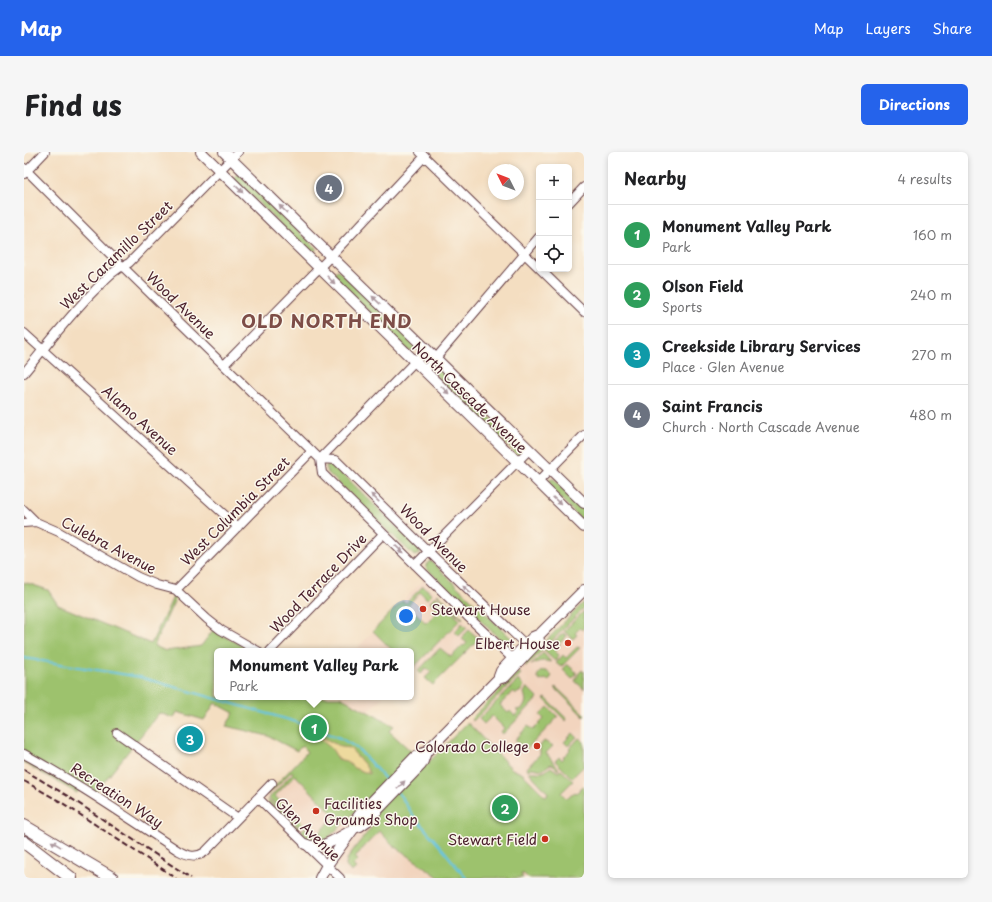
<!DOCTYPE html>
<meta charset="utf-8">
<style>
body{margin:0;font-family:"Playpen Sans",sans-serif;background:#f6f6f6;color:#202124}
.controls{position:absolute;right:12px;top:12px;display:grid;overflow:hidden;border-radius:6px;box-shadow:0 2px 6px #0003}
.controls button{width:36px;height:36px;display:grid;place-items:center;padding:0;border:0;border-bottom:1px solid #e0e0e0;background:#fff;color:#202124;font:20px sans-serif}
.compass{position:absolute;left:464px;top:12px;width:36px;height:36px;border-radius:50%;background:#fff;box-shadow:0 2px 6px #0003;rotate:312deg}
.you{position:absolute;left:382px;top:464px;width:14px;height:14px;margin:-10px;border:3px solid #fff;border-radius:50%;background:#1a73e8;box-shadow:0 0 0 6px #1a73e833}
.badge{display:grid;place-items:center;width:26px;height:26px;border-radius:50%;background:#2563eb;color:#fff;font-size:13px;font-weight:700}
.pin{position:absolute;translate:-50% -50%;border:2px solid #fff;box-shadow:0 1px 4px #0006}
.popup{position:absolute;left:190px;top:496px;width:200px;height:52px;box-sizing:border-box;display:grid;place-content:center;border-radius:6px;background:#fff;filter:drop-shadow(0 1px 3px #0005);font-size:13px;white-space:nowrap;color:#757577}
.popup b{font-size:15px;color:#202124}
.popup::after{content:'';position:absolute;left:50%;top:100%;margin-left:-8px;border:8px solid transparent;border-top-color:#fff}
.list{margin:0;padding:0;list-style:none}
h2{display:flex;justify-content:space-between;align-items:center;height:52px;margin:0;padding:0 16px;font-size:17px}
h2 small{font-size:13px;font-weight:400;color:#757577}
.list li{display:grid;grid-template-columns:26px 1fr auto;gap:12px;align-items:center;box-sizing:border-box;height:60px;padding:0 16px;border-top:1px solid #e0e0e0}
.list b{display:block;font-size:15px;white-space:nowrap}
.list p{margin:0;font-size:13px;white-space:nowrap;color:#757577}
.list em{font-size:13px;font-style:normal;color:#757577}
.icon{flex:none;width:22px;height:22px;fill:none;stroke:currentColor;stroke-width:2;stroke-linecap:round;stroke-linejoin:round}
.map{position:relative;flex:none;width:560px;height:726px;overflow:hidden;border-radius:6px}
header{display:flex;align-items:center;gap:24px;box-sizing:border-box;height:56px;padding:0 20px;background:#2563eb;color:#fff}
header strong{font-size:19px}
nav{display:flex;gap:22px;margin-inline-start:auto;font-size:14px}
.intro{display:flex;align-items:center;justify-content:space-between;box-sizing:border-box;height:96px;padding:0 24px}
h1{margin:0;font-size:28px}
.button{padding:10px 18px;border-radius:6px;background:#2563eb;color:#fff;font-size:14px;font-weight:700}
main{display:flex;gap:24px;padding:0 24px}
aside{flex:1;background:#fff;border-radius:6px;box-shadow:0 2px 6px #0003}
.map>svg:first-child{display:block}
</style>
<header>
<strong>Map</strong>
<nav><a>Map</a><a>Layers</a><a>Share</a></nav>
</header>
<div class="intro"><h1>Find us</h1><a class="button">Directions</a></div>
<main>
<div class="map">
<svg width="560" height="726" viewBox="0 0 560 726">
<rect width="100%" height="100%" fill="#fbf7ec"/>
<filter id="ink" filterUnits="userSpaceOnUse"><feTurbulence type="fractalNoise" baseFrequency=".025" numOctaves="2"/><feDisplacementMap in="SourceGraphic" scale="8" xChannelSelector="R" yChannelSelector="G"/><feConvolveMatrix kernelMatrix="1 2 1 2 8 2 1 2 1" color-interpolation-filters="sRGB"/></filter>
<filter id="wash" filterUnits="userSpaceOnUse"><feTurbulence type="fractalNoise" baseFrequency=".012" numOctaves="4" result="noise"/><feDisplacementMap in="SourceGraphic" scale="16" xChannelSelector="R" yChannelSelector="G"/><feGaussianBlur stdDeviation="0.9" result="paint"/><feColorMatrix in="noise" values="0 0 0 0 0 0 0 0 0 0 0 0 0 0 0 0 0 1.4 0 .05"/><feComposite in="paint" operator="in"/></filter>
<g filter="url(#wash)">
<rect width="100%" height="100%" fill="#f4dec1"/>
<path fill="#f2d4be" d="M400,427L458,485L409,533L390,515L387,517V499H330Z
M560,450V726H499L490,714L488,617L445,572H442L493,521L511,500Z
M316,545H359L344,560Z
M266,617L318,672L333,657L369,693L416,726H307L314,714L287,693L241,646V644L243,642Z"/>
<path fill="#9dc26d" stroke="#74704c" d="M215,21L292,96C291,100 290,101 287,102L210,27L213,22Z
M314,118L392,192C391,197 389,199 384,199L309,123L310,120Z
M410,214H414L499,297V300L494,304L408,219V216Z
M305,312H309L395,397L396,401L391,404L388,402L302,319V314Z
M527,327H530L560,356V371L523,332V330Z
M406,409L408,410L491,490L485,496L402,416V413Z
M0,430L24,438L34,453L127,492L150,443L152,445L130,494L142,499L177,494L190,477L198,483L228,499H193V545H316L370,574L365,579L402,613L442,572H445L488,617L499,622L521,644H523L524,641L505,620C510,619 514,621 519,620C522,620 524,616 527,615L534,620L537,618L549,629L537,641L543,647L544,646L551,640L552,641L556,638L555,637L556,636L560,634V726H504L500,722H497L499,726H416L369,693L355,679L331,705L334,708L329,713L332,716L328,720C326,718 322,716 322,713C321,704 344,681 349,673L333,658L302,688L289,691L279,682L277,679L281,675L292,685L311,664L271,623L251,644L278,671L275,675L245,646L269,621L268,619L244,643L243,642L283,600L278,594L273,599L244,584L202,574L210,561L191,551L180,568L153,560L150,566L135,561L72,640L61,631L53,641L0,611Z
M399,434L408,442L403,447L396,440L384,453L402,471L411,462L408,459L412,455L406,450L411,444L436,468L388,517L387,499H369L349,479L378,449L382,451Z
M414,442L439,466L438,467L413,443Z
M560,450V456L502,515L501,511L511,500Z
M560,459V476L558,478L556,476L551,481L553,483L549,487L540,479Z
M438,471L443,476L435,484L431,480Z
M445,478L455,487L409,533L401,526L407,520L402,516L397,522L394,519L416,496L427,505L439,493L440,494L443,491L438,487L440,485V483Z
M539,481L543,484L535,492L536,493L531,499L535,503L531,509L520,499Z
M553,495L556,496L537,515L532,511L539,503L542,506Z
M519,501L527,510C518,508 515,509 507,513Z
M543,512L552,520V523L548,527L538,517Z
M558,518L559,520L560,519V537L551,529L555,521Z
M517,519C522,518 525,520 528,524L524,529L522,527L516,529L513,524Z
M494,520L497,522L449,569L448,566Z
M494,528L500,534L496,540H495L492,542L489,539L476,553L484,561L486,559L491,564L494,560L492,558L498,557C503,551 502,548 500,541L503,535L514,546L479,582L477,580L480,576L468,564L460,572L455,567Z
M532,535L560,562V565L531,536Z
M522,546L543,567L542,569L520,547Z
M524,555L534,565L502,598L491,588L504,574L509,578L520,567L516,563Z
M549,581L553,585L544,594L540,590Z
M555,586L560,590V614L548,626L531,609L535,605L538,608L540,606L539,605L546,598L545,597Z
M520,589L529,594L522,601L535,617L534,618L528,612L525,613L519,618L508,616L504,618L503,616L516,602V594Z
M244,647L274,676L272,678L243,649Z"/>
<path fill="#eeda9e" stroke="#9c7c64" d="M300,586L317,595L326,596L341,613L346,622L330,616L322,609L314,607L308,597L296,587Z"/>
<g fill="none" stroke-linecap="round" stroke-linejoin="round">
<path stroke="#65c5e3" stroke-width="2" d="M0,506L116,525L269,569L316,586L328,593L336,599L363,629
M374,641L378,646L388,662L421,700L442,726"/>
</g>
</g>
<g filter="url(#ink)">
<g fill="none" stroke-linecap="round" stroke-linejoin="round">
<g stroke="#643c42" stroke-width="10">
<path id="minor" d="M396,0L515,116
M0,16L98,114L296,307L298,321L443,464L489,507
M0,22L21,0
M545,51L560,35
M516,117L560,160
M0,181L214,375
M200,213L307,104L401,4
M401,218L412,206L515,85
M0,221C23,193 44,165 70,139C81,128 90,117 105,111L214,0
M296,307L312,308L404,399L502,493
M296,307L403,197
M514,330L560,283
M0,358L12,370
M0,371L12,370L35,380L114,425L133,433L152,438L183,467L197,478L234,499
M391,413L505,298
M152,438L288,299
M246,499L359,382
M93,581L214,666
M0,602C54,631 104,666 155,699C164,704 172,706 181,700L248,631
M234,646L316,726"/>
</g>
<g stroke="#643c42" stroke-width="12">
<path id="major" d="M177,0L560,375
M200,0L560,351
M474,527L481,525L515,489V488
M330,676L336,674L343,669L397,613L399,609L402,600
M281,692C296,699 312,687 325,680
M296,726L303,713L330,676L331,669L336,662L391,605L402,600L474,527L477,519L509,485L516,482L560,438"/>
</g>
<g stroke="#643c42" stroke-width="14">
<path id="highway" d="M0,674L88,726
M0,690L47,726"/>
</g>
<use href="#minor" stroke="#fff" stroke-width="8"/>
<use href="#major" stroke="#fff" stroke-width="10"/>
<use href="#highway" stroke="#fff" stroke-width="12"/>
<path stroke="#4a1f2b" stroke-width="2" stroke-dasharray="6 3" stroke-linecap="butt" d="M0,618L42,643L167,726
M0,629L37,650L152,726"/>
</g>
<defs><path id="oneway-solid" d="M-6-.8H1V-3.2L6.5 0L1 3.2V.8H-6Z"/></defs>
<g fill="#ae9aa0">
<use href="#oneway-solid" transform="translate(215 37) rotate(44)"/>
<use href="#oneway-solid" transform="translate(259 57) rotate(-136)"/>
<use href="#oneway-solid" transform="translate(307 128) rotate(45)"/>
<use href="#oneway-solid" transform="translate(352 148) rotate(-136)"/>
<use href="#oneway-solid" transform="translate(421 238) rotate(45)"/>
<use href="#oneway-solid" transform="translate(351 346) rotate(-136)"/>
<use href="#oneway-solid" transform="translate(533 349) rotate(44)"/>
<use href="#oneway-solid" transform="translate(375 397) rotate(44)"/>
<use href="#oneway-solid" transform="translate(443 437) rotate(-136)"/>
<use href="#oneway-solid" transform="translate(377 633) rotate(-46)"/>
<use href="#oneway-solid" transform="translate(32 692) rotate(-149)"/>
</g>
</g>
<g fill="#c8321e" stroke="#fbf7ec" stroke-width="1.5">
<circle cx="399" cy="457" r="4"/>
<circle cx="544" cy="491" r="4"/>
<circle cx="513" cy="594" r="4"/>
<circle cx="292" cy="659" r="4"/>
<circle cx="521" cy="687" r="4"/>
</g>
<g text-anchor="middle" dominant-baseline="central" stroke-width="3" stroke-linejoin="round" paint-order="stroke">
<g font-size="14" fill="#4a1f2b" stroke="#fbf7ec">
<text transform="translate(92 103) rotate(-44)">West Caramillo Street</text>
<text transform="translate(157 153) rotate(44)">Wood Avenue</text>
<text transform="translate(446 245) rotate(44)">North Cascade Avenue</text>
<text transform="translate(116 268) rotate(42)">Alamo Avenue</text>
<text transform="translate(211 359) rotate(-45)">West Columbia Street</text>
<text transform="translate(410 386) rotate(45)">Wood Avenue</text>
<text transform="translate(85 393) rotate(28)">Culebra Avenue</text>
<text transform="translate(294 431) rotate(-46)">Wood Terrace Drive</text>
<text transform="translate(93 643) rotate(33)">Recreation Way</text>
<text transform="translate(284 677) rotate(44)">Glen Avenue</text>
</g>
<g font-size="14" fill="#4a1f2b" stroke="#fbf7ec" text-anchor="end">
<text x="407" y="457" text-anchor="start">Stewart House</text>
<text x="536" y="491">Elbert House</text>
<text x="505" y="594">Colorado College</text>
<text x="300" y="651" text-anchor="start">Facilities<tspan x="300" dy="16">Grounds Shop</tspan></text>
<text x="513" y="687">Stewart Field</text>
</g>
<g font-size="18" font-weight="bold" letter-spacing="1" fill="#7d4d47" stroke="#fbf7ec">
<text x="303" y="168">OLD NORTH END</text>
</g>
</g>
</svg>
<div class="controls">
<button>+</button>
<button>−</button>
<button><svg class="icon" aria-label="locate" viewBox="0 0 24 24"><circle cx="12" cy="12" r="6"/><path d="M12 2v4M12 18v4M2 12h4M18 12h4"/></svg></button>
</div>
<svg class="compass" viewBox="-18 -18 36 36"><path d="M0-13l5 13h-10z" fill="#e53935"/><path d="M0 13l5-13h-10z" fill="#757577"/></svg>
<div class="you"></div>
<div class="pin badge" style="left:290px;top:576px;background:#2e9e5b">1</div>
<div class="popup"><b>Monument Valley Park</b>Park</div>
<div class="pin badge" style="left:481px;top:656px;background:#2e9e5b">2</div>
<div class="pin badge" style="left:166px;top:587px;background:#0f9aa8">3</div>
<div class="pin badge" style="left:305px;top:36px;background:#6b7280">4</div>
</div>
<aside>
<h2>Nearby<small>4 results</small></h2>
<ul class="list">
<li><span class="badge" style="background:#2e9e5b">1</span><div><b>Monument Valley Park</b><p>Park</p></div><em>160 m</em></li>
<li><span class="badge" style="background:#2e9e5b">2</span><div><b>Olson Field</b><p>Sports</p></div><em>240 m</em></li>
<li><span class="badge" style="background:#0f9aa8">3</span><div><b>Creekside Library Services</b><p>Place · Glen Avenue</p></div><em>270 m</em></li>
<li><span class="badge" style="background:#6b7280">4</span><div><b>Saint Francis</b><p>Church · North Cascade Avenue</p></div><em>480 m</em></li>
</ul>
</aside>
</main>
